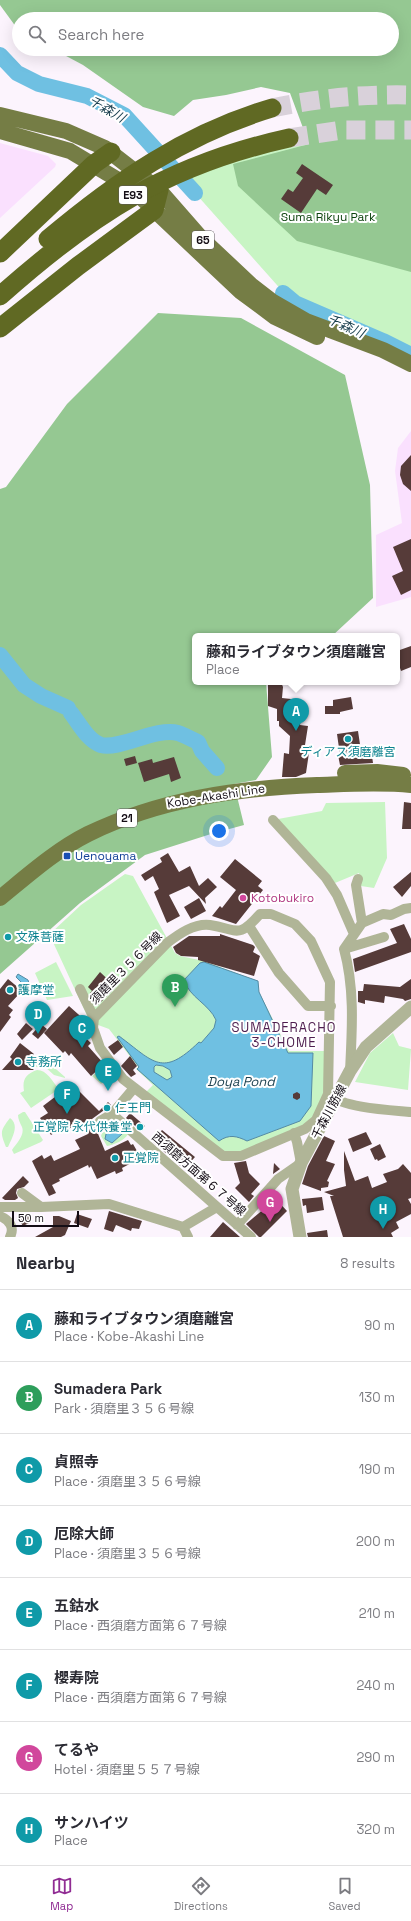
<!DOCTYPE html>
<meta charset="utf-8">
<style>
body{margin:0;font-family:"Space Grotesk","Noto Sans JP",sans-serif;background:#f2f2f3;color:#2b2b33}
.scale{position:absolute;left:12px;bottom:10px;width:67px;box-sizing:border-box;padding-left:4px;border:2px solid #140d15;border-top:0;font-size:11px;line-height:14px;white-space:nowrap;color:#140d15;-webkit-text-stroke:3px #fff;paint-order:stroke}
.you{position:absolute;left:219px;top:831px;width:14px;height:14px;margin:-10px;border:3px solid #fff;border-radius:50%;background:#1a73e8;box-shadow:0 0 0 6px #1a73e833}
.badge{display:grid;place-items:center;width:26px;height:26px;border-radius:50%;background:#902c93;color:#fff;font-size:13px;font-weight:700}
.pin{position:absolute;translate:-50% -33px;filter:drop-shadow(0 1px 2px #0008)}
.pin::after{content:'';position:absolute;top:21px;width:14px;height:12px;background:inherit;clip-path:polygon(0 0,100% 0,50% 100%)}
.popup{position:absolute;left:192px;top:633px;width:208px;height:52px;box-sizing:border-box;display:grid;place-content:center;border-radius:6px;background:#fff;filter:drop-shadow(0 1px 3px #0005);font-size:13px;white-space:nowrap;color:#7c7c81}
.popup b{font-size:15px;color:#2b2b33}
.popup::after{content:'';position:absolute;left:50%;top:100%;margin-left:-8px;border:8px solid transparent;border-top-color:#fff}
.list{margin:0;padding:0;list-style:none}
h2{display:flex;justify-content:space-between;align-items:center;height:52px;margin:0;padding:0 16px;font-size:17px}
h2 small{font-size:13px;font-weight:400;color:#7c7c81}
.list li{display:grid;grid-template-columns:26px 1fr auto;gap:12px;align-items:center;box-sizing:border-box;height:72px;padding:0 16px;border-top:1px solid #e1e1e2}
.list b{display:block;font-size:15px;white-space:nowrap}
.list p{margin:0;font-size:13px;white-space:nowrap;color:#7c7c81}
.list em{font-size:13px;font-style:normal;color:#7c7c81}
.icon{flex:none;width:22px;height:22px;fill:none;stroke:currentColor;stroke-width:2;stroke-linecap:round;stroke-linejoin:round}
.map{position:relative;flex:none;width:411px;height:1237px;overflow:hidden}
.search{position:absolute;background:#fff;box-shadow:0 4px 16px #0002;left:12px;right:12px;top:12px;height:44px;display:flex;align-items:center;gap:10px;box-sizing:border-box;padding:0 14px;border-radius:22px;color:#7c7c81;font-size:15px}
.sheet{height:628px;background:#fff}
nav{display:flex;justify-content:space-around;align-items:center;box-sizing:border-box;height:56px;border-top:1px solid #e1e1e2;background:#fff;font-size:11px;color:#7c7c81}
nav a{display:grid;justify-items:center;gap:2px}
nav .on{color:#902c93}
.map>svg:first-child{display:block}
</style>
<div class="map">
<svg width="411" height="1237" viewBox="0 0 411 1237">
<rect width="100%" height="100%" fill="#fcf4fd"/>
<path fill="#fae0fe" d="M0,143L48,156L56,164L55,167L0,218Z
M411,431V597L376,607V535L402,523L395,471L398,448Z"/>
<path fill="#c8f4c4" d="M411,74V357L402,351L293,303L180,176L287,144Z
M385,802L387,858L374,888L361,886L359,873L335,883L278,819L322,811L326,803Z
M125,874L133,876L175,953L180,956L204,961L258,981L259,992L289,1051H326L323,1099L312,1118L302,1127L241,1152H224L146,1092L153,1085L136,1069L138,1067L109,1029L90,1022L52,940V932L81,905Z
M56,962L73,996L47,1000L35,973Z
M393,1033L399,1046L411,1049L408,1090L355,1082L370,1053Z
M40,1055L65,1077V1078L54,1075L45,1067H34V1060Z
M104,1066L111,1074L101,1084L92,1076Z
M37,1070C47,1070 52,1081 59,1089L31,1108L20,1093L24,1091C22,1079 26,1074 37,1070Z
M23,1112H25L43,1140L41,1142L14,1154L12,1150C17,1143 25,1135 22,1127C20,1123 18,1119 18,1115Z
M10,1118C20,1125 12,1138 8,1147H6C0,1132 0,1131 10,1118Z
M116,1125H120L128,1134C125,1140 114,1145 107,1146L101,1136L102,1133Z"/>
<path fill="#95c892" d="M0,0H411V272L297,241L238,186L233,164L309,144L290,93L261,87L226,95L193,100L174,116L143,107L83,65L53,49H392V19H19V31L0,5Z
M158,313L241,318L345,375L370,485L373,598L332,636H195V682H266L272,757L256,780L234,784L244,825L211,834L145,855L80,903L0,974V489L6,487L67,404Z"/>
<path fill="#6fc0e2" stroke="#548aa4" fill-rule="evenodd" d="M204,962L258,981L259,992L288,1053H313L311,1106L300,1121L247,1141C237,1136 229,1134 219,1141L137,1069L139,1067L117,1037L119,1036C154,1062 162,1078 199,1042L201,1043L214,1028L216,1020C209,1004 189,997 184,980L200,963ZM156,1065L163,1066L170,1070L172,1077L167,1080L154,1072V1067Z
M18,974L28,980L29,983L24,985L16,977Z
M131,1126L112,1143L105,1139L106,1134L121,1127Z"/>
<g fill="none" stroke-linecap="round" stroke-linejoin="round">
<path stroke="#6fc0e2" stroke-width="16" d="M0,55L17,73L39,84L87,96L124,115L195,193
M283,293L295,303L383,341L411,355
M0,655L24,685L41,696L68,708
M71,713C79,723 88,741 101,745C120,750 156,727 178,733C184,735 191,739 198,742L202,751L217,768"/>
</g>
<path fill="#563b39" d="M302,164L333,185L326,195L317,189L301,213L281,199L288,189L293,192L303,178L296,173Z
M411,455V491L403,484L400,475L401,466Z
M411,539V590L401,595L392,576L403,571L393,547Z
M411,646V667L401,671L400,668L397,669V657L400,656L397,651Z
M268,682H281L283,687L282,698L291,699L301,716L300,725L308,726L305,745L310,746L306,773L296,777H282L284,753L289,754L290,736L279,726V721H277V709L268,706Z
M351,697L353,709L340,712V714H325V706H333V700Z
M358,731L361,751L371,749L373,763L340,765L338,755H340L337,734Z
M135,756L137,763L126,766L124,759Z
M174,757L181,778L171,782L169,774L144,782L138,763L152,759L153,763Z
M404,802L411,803V829H402Z
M168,853L179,872L190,866L199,886L208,878L217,887L205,898L206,904L189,886L169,895L180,916L167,923L154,892L159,889L153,876L145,881L141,875L162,862L160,858Z
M235,859L262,881L258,886L263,890L236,924L212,916L220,906L222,908L236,890L220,877Z
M411,872V886L402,897L393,887Z
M199,898L206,911L191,919L184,907Z
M404,924L411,939V952L355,972L353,959L397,943L390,929Z
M220,934L253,945L255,947L253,952L260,956L254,976L198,960V957L181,956L176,953L173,947L189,936H220Z
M100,972L116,987L98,1005L92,999L93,996L90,993L92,991L88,987Z
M8,979L20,989L18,991L20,993L8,1006L13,1010L9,1015L11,1017L0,1032V989Z
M411,979V999L405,1001L403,999L385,996L384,1003L365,1000V1004L358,1002V991H363L364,984L400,987Z
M69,1006L87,1022L79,1032L91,1043L88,1046L104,1064L91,1076L71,1053L69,1056L65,1051L63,1053L44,1033Z
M26,1023L33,1029L22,1040L17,1034Z
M41,1024L47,1029L38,1039L32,1034Z
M118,1040L123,1047L114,1055L108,1047Z
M20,1043L34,1054L26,1064L34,1070H2L12,1059L10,1057Z
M130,1056L137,1066L133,1070L136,1074L131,1077L121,1066Z
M72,1084L99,1111L108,1102L111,1105L92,1119L105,1151L128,1140L131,1145L133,1144L137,1151L134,1153L137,1160L122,1168L123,1171L116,1174L115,1171L97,1179L91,1166L89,1168L88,1165L59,1179L60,1181L52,1185L56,1193L49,1196L32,1161L42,1155L44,1159L51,1155L54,1161L80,1149L75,1140L88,1134L79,1122L66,1131L63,1127L51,1135L40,1118L48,1113L43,1106Z
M297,1092L300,1094V1098L297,1100L293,1098V1094Z
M130,1113L145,1126L141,1131L126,1118Z
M162,1130L195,1157L184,1169L152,1141Z
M366,1132L372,1144L353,1152L348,1139Z
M324,1136L335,1141L326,1161L335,1164L327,1181L329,1182L328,1187L321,1188V1191L302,1184L308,1166Z
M380,1144L386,1157L378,1161L377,1159L375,1160L370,1149Z
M344,1151L355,1181L368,1176L372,1188L387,1182L383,1174L398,1169L403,1164L411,1173V1198L408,1199L411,1204V1214L396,1222L399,1228L391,1233L393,1237H343L330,1196H334L324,1192L346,1186L344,1170Z
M246,1161L249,1173L260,1184L251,1194L254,1196L249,1202L235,1188L240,1183L234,1163Z
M274,1163L280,1169L273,1174Z
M23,1176L29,1182L24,1187L17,1189L16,1193L18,1198L15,1200H5L2,1198Z
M273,1196L287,1211L261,1237H259L246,1224L265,1208L272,1215Z
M322,1197L324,1210L307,1213L306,1205L303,1206L302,1199Z
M109,1211L142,1221L139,1229L132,1228L131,1231L116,1225L113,1232L104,1229Z
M77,1214L92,1219L88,1228L74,1223Z
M28,1215L31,1222L23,1226L19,1220Z
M53,1216H59L71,1221L65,1235L61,1237H35L53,1227Z
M223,1222L240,1237H210Z
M327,1230L328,1237H308L307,1233Z"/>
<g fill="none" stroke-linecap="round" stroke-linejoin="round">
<path stroke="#d9d1da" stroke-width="19" stroke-dasharray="19 10" stroke-linecap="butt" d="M272,108C319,98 363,94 411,95
M289,138L342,130H411"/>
<path stroke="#b0b597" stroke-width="10" d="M273,820L326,878L337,895L354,934
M362,923L383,914L391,915L404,909L411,908
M249,926L279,973L308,1006H331
M344,949L384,937
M80,989L94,1018L93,1028L100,1048L123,1079L223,1156H241L305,1129L316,1120L328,1094L330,982L311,941L295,924L271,914H260C237,940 238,929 210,925C194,923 179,934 167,943L94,1018
M350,1071C352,1030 355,989 344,949L362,923L356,885L358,879
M329,1095C344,1108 390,1110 411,1112
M112,1114L251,1237
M100,1121L112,1114L134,1088
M22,1193L41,1207
M0,1207H41L109,1204L183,1227L217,1207
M0,1216C9,1220 15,1227 10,1237
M237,1225L278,1179L301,1163L297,1142L294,1133
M183,1227L188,1237"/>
<path stroke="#b0b597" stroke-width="13" d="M300,1237L292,1189L301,1163L350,1071L366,1047L411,1007"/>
<path stroke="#757d45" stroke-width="16" d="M0,115L66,131L105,148L159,190L201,238L251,285L273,302L306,321L383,350L411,364
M0,131L70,151L130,187L240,291L275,317L317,337
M345,773L377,772L403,775
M0,898C27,876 56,850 88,834C160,799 238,788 317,785C348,784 380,782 411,785"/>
<path stroke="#606923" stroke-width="19" d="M0,253L94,164L111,152
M0,328L78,266L154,210L159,190"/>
<path stroke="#606923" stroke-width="19" d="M48,239C117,181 185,134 272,108
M0,296C92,214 167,165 289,138"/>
</g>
<g fill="#0f9aa8" stroke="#fff" stroke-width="1.5">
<circle cx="348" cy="739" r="4"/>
<circle cx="8" cy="937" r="4"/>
<circle cx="10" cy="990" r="4"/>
<circle cx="18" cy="1062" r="4"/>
<circle cx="107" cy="1108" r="4"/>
<circle cx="140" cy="1127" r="4"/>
<circle cx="115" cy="1158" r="4"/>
</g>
<rect fill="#1a4fb4" stroke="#fff" stroke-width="1.5" x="63" y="852" width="8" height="8" rx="2"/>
<circle fill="#d1479c" stroke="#fff" stroke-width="1.5" cx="243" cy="898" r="4"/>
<g text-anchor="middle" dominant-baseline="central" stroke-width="4" stroke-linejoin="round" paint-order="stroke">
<g fill="#fff" stroke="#5a565b" stroke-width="1">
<rect x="119" y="186" width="28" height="18" rx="3"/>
<rect x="192" y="231" width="22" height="18" rx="3"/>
<rect x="117" y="809" width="20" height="18" rx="3"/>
</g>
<g font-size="11" font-weight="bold" fill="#140d15">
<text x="133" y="195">E93</text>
<text x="203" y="240">65</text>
<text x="127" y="818">21</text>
</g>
<g font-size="12" fill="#0d430e" stroke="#fff">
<text x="328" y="217">Suma Rikyu Park</text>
</g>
<g font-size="12" fill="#0d838f" stroke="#fff" text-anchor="start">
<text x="348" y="752" text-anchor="middle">ディアス須磨離宮</text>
<text x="16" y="937">文殊菩薩</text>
<text x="18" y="990">護摩堂</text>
<text x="26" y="1062">寺務所</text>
<text x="115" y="1108">仁王門</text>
<text x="132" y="1127" text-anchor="end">正覚院 永代供養堂</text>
<text x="123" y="1158">正覚院</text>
</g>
<g font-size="12" fill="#140d15" stroke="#fff">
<text transform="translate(216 796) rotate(-9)">Kobe-Akashi Line</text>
<text transform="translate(126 968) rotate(-45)">須磨里３５６号線</text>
<text transform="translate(329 1112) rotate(-62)">千森川筋線</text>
<text transform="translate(199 1174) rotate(41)">西須磨方面第６７号線</text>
</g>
<g font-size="12" fill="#164399" stroke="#fff" text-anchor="start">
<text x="75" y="856">Uenoyama</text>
</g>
<g font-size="12" fill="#b23c85" stroke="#fff" text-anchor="start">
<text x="251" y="898">Kotobukiro</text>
</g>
<g font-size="13" font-style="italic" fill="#1c4150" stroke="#fff">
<text transform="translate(107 109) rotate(30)">千森川</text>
<text transform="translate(346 326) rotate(24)">千森川</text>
<text x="241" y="1081">Doya Pond</text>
</g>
<g font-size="13" letter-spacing="1" fill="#4e1e4f" stroke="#fff">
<text x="284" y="1027">SUMADERACHO<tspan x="284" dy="15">3-CHOME</tspan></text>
</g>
</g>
</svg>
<div class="scale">50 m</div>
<div class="you"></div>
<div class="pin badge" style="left:296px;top:731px;background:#0f9aa8">A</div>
<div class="popup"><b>藤和ライブタウン須磨離宮</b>Place</div>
<div class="pin badge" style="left:175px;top:1007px;background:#2e9e5b">B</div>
<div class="pin badge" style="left:82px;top:1048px;background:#0f9aa8">C</div>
<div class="pin badge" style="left:38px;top:1034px;background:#0f9aa8">D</div>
<div class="pin badge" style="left:108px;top:1091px;background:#0f9aa8">E</div>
<div class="pin badge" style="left:67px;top:1114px;background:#0f9aa8">F</div>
<div class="pin badge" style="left:270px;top:1222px;background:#d1479c">G</div>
<div class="pin badge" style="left:383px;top:1229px;background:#0f9aa8">H</div>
<div class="search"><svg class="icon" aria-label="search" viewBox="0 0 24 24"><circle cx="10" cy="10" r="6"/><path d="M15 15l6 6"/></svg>Search here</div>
</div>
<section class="sheet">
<h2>Nearby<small>8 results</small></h2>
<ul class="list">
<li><span class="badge" style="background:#0f9aa8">A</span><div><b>藤和ライブタウン須磨離宮</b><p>Place · Kobe-Akashi Line</p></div><em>90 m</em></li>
<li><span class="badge" style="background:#2e9e5b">B</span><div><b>Sumadera Park</b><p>Park · 須磨里３５６号線</p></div><em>130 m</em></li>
<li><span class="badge" style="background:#0f9aa8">C</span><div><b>貞照寺</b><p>Place · 須磨里３５６号線</p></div><em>190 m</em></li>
<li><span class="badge" style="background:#0f9aa8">D</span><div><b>厄除大師</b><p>Place · 須磨里３５６号線</p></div><em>200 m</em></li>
<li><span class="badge" style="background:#0f9aa8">E</span><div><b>五鈷水</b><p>Place · 西須磨方面第６７号線</p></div><em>210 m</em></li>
<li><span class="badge" style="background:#0f9aa8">F</span><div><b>櫻寿院</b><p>Place · 西須磨方面第６７号線</p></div><em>240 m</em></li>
<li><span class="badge" style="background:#d1479c">G</span><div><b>てるや</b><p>Hotel · 須磨里５５７号線</p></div><em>290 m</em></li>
<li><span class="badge" style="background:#0f9aa8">H</span><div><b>サンハイツ</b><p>Place</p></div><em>320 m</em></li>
</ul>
</section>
<nav>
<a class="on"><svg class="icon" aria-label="map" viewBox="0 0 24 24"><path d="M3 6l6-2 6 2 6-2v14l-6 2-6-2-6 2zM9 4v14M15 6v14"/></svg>Map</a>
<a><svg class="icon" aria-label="directions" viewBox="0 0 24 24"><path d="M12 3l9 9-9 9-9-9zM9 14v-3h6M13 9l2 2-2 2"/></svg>Directions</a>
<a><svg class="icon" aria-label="saved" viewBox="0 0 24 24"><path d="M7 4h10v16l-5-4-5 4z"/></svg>Saved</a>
</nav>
